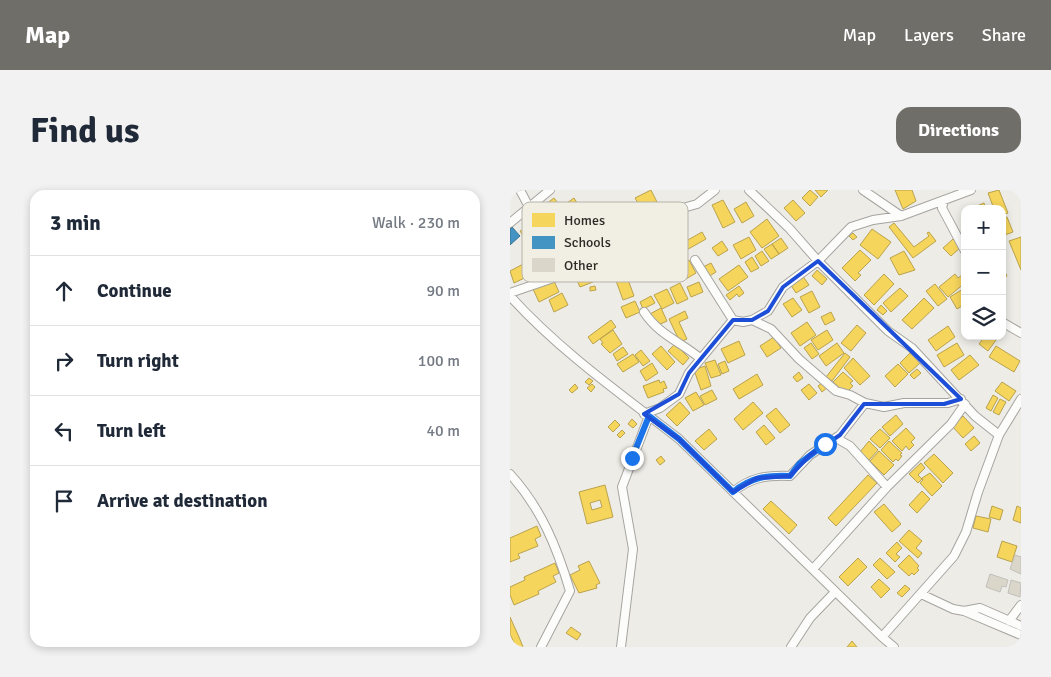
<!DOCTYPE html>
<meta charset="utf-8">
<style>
body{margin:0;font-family:Signika,sans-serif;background:#f2f2f3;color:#1f2937}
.controls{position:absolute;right:15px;top:15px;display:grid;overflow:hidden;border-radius:10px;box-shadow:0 2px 8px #0003}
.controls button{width:45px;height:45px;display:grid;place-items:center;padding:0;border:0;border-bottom:1px solid #e0e1e3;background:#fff;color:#1f2937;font:25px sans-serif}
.stop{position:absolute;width:15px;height:15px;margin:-11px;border:4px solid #1a73e8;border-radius:50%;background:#fff}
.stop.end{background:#1a73e8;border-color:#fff;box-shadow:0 1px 5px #0008}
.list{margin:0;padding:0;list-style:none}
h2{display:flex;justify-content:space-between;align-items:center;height:65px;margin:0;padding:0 20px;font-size:21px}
h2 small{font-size:16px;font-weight:400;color:#747a83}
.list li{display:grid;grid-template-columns:32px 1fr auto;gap:15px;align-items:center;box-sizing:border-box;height:70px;padding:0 20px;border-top:1px solid #e0e1e3}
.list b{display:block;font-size:19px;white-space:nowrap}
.list em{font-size:16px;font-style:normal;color:#747a83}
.icon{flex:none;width:28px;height:28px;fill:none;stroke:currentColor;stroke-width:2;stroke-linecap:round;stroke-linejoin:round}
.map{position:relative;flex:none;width:511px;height:457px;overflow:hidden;border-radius:15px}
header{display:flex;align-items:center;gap:30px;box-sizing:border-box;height:70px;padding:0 25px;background:#6f6e69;color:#fff}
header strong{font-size:24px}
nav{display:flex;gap:28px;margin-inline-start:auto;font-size:18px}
.intro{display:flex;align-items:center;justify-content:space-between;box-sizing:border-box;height:120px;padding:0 30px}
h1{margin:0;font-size:35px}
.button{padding:12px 22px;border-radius:15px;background:#6f6e69;color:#fff;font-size:18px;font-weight:700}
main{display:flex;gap:30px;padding:0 30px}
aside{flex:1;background:#fff;border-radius:15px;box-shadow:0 2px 8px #0003}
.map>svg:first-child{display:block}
</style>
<header>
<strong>Map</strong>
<nav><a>Map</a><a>Layers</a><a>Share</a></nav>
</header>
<div class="intro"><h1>Find us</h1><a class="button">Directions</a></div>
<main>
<aside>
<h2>3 min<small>Walk · 230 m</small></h2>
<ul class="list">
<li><svg class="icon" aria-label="ahead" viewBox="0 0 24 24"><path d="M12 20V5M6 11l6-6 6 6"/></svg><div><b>Continue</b></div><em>90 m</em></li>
<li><svg class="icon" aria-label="right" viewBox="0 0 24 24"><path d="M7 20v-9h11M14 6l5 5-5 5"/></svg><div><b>Turn right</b></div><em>100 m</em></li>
<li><svg class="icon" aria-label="left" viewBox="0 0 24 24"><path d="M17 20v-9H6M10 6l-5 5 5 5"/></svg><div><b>Turn left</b></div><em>40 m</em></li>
<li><svg class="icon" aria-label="arrive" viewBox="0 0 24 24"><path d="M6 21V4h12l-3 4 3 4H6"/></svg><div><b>Arrive at destination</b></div></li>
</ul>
</aside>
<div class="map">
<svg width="511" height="457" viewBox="0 0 511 457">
<rect width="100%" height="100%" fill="#eeece6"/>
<path fill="#f6d55c" stroke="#b9a24c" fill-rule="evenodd" d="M141,0L147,12L132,20L125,8Z
M300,0L308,7L300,16L292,8Z
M305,0H318L311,7Z
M385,0H402L406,11L393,19Z
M489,0L498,23L492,25V19H484L478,3Z
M44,8L48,13L36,22L32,17Z
M64,8L79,32L69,38L54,15Z
M213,10L225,32L213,38L202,15Z
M283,10L295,23L286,31L274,18Z
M236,12L244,26L232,33L224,19Z
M474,13L476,19H460Z
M497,27L503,42L492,46V28Z
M257,29L269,46L252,58L240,42Z
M384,33L404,57L419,46L417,43L419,42L426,51L403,68L379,37Z
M19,36L43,75L34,81L10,41Z
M362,39L381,52L368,69L350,55Z
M192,42L196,49L173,62L169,55Z
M343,43L347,47L343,50L339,46Z
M239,47L246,60L231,69L223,55Z
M511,47V80L499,51Z
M271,48L278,58L269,64L262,54Z
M443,49L451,57L441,66L433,58Z
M212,51L218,60L208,66L202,58Z
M262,54L269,64L261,69L254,59Z
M350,60L361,70L348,83L351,85L345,91L332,78Z
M252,61L259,71L251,76L245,66Z
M394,61L405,80L389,85L380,68Z
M242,67L249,78L241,82L235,72Z
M179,70L186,83L176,89L168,76Z
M17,72L23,84L4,93L0,81Z
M201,73L206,82L198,87L193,77Z
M229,75L238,87L218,101L209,89Z
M492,76L497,86L492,88Z
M307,80L317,89L312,95L302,86Z
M78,81L83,92L70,97L65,86Z
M116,84L124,106L113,110L105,88Z
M374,84L384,94L364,115L354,105Z
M445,84L448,88L452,85L455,93L438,107L429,97Z
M292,85L299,95L286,103L280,94Z
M44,91L49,102L29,112L23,99Z
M189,92L193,102L181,107L177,97Z
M170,93L178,109L167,114L160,98Z
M425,94L437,109L428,116L416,101Z
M85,96L86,100L80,101V97Z
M229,96L234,103L229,107L227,104L220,110L216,105Z
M390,98L398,106L381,122L373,113Z
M157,99L164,113L152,119L144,105Z
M453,99L455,114L447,119L440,107Z
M302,101L310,117L299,123L290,107Z
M52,103L58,115L44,122L39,110Z
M141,106L145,113L133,119L130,112Z
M283,108L292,120L282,127L273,114Z
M414,108L424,118L402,139L392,130Z
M125,111L130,122L116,128L111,117Z
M371,115L377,121L373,125L367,120Z
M151,118L157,131L146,136L140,124Z
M175,121L178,128L169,132L177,149L170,152L159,129Z
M321,122L325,130L315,135L311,127Z
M101,130L106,137L83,154L78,147Z
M297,132L306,145L290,156L281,143Z
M347,135L356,143L341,161L331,153Z
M438,136L445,147L426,161L418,150Z
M103,140L112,154L100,163L91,154L93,153L90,149Z
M317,140L323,150L308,160L301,150Z
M475,146H489L478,161L469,154Z
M264,147L271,158L257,167L250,156Z
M229,151L235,165L218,173L211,159Z
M301,153L309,164L302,169L294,158Z
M327,153L334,163L316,176L309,166Z
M447,153L454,165L434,177L427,165Z
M165,154L179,168L173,175L158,161Z
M151,156L165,172L157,180L142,164Z
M486,156L510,171L504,182L479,167Z
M113,157L118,164L107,171L103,164Z
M131,160L140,171L133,176L125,165Z
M335,163L340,167L322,191L316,187Z
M400,163L410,173L399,183L390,173Z
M123,164L129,172L113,182L107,174Z
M460,165L469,175L449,190L441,180Z
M343,168L360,186L350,195L334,178Z
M205,170L211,185L201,188L195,173Z
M215,171L219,181L212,184L208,174Z
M142,173L148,183L136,191L130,181Z
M388,174L398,184L385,197L375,186Z
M195,176L201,196L191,200L184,180Z
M407,179L411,183L404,189L400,185Z
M289,182L293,188L287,192L283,187Z
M333,182L343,191L340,193L343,196L338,201L335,199L333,201L323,192Z
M247,184L253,195L229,209L223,199Z
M79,188L83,191L79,195L75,192Z
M149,190L150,193L154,191L157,198L153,199L154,202L138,208L133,196Z
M313,192L318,197L312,202L308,196Z
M492,192L506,201L499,211L485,201Z
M65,194L68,198L62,203L59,200Z
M82,194L85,197L81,202L77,198Z
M299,194L307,203L299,210L291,200Z
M202,200L207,209L195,215L190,206Z
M186,202L194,215L183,221L175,208Z
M483,205L488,208L481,221L476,218Z
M490,209L496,212L489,225L483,222Z
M170,212L180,223L167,236L156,225Z
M243,212L253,223L233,240L224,229Z
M266,218L280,235L270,243L256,226Z
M386,225L393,234L380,246L372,237Z
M453,226L464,238L453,248L442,236Z
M122,229L127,234L123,238L118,234Z
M105,230L110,235L103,242L98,237Z
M254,235L265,248L256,255L246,242Z
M396,238L405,248L401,252L404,255L399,260L396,256L392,261L382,251Z
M199,239L207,249L194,260L185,251Z
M370,239L380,248L370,258L360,249Z
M112,240L115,243L110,248L107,245Z
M464,246L470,253L461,261L455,254Z
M359,251L368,260L359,270L350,262Z
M379,251L392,263L390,265L392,266L388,271L386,269L383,272L371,260Z
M369,261L384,275L374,285L360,271Z
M424,264L443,283L433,293L414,273Z
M151,266L155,271L150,275L146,270Z
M411,273L415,278L408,285L412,289L408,293L399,284Z
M420,283L432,296L422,306L410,293L413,290L412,288Z
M358,285L367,293L326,336L318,328Z
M95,295L103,327L77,334L69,302ZM90,310L92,317L82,320L80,313Z
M412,301L420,309L407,323L399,315Z
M261,311L287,335L279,344L253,319Z
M374,314L391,334L382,342L364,322Z
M482,316L493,320L490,330L479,327Z
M507,316L511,318V333L503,330Z
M466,326L481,329L478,342L463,338Z
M27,336L31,346L25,349L28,356L8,364L10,368L0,372V348Z
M399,340L412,351L406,358L412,363L408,368L389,351Z
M492,351L507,356L502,372L487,367Z
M387,352L392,358L386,364L390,367L385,372L376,363Z
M399,365L409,376L407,378L409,380L404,385L402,383L399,386L388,376Z
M348,368L357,377L338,396L329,387Z
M370,368L385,382L377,389L363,375Z
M79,371L90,393L86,395L87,398L69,403L60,385L70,380L68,376Z
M45,373L49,383L43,386L46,392L28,401L29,404L4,415L0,405V397L15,390L14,387Z
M369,389L380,399L371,408L361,397Z
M395,395L400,399L392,407L387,403Z
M0,427L9,447L13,457H6L0,444Z
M61,437L71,444L67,450L56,443Z
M342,451L347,457H337Z"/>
<path fill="#4393c3" stroke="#3c7494" d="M2,37L10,46L0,55V39Z"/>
<path fill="#dad6c9" stroke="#c1bfbb" d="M505,365L511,367V384L500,379Z
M480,384L498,390L496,397L492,396L490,402L476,397Z
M501,390L511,393L510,407L498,403Z"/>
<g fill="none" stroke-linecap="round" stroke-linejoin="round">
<g stroke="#a5a4a0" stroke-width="10">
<path id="minor" d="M10,0L19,17
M239,0L279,38L308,71L378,141L402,158L465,226L489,245
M353,0L391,26
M434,10L432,18L455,61
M0,33L40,0
M185,70L223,130
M0,103L52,85L103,62L159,22L187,14L205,0
M0,106C50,161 111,204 169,249L372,447L444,366L456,342L468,302L489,245L511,209
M134,122C149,145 171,152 191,169
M242,130L261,139L289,169L326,201L340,205L355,213L374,217L394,213H438L451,209
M492,132L511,143
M134,224L150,218L169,204L179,183L223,130L233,132L242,130L258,121L273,97L308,71L341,37L363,30L391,26L461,0
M326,248L340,256L377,297
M0,284C31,318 47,357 60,401L31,457
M223,302C241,287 257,285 280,286L300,265L330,245L355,213
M303,379L377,297L441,234L455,214
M411,404L443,419L454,421L470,418L511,436
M454,421L511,445
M499,431L511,415
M372,447L384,457
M111,457L123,359L112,297L139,226
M281,457L300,428L325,402"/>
</g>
<use href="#minor" stroke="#fcfcfb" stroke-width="8"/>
</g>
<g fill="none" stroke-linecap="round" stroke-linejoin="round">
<path stroke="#1a73e8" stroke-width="6" d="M122,268L139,226L169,249L223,302C241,287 257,285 280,286L289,274L315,254"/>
</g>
<path fill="none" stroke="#1d4ed8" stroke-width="4" stroke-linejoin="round" d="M308,71L451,209L434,214H354L330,245L300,265L280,286L247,288L223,302L169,249L134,224L169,204L179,183L223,130H242L258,121L273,97Z"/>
<rect x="12" y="12" width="166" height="80" rx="8" fill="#f1eee3" stroke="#b6b3aa" stroke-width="1"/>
<rect x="22" y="23" width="23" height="14" fill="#f6d55c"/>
<rect x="22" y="46" width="23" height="13" fill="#4393c3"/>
<rect x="22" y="68" width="23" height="14" fill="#dad6c9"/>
<g font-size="14" fill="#2b2a26">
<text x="54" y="35">Homes</text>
<text x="54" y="57">Schools</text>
<text x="54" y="80">Other</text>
</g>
</svg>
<div class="controls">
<button>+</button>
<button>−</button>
<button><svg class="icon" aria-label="layers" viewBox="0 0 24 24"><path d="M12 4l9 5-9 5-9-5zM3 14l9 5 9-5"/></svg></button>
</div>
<div class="stop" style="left:315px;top:254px"></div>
<div class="stop end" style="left:122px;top:268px"></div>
</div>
</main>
